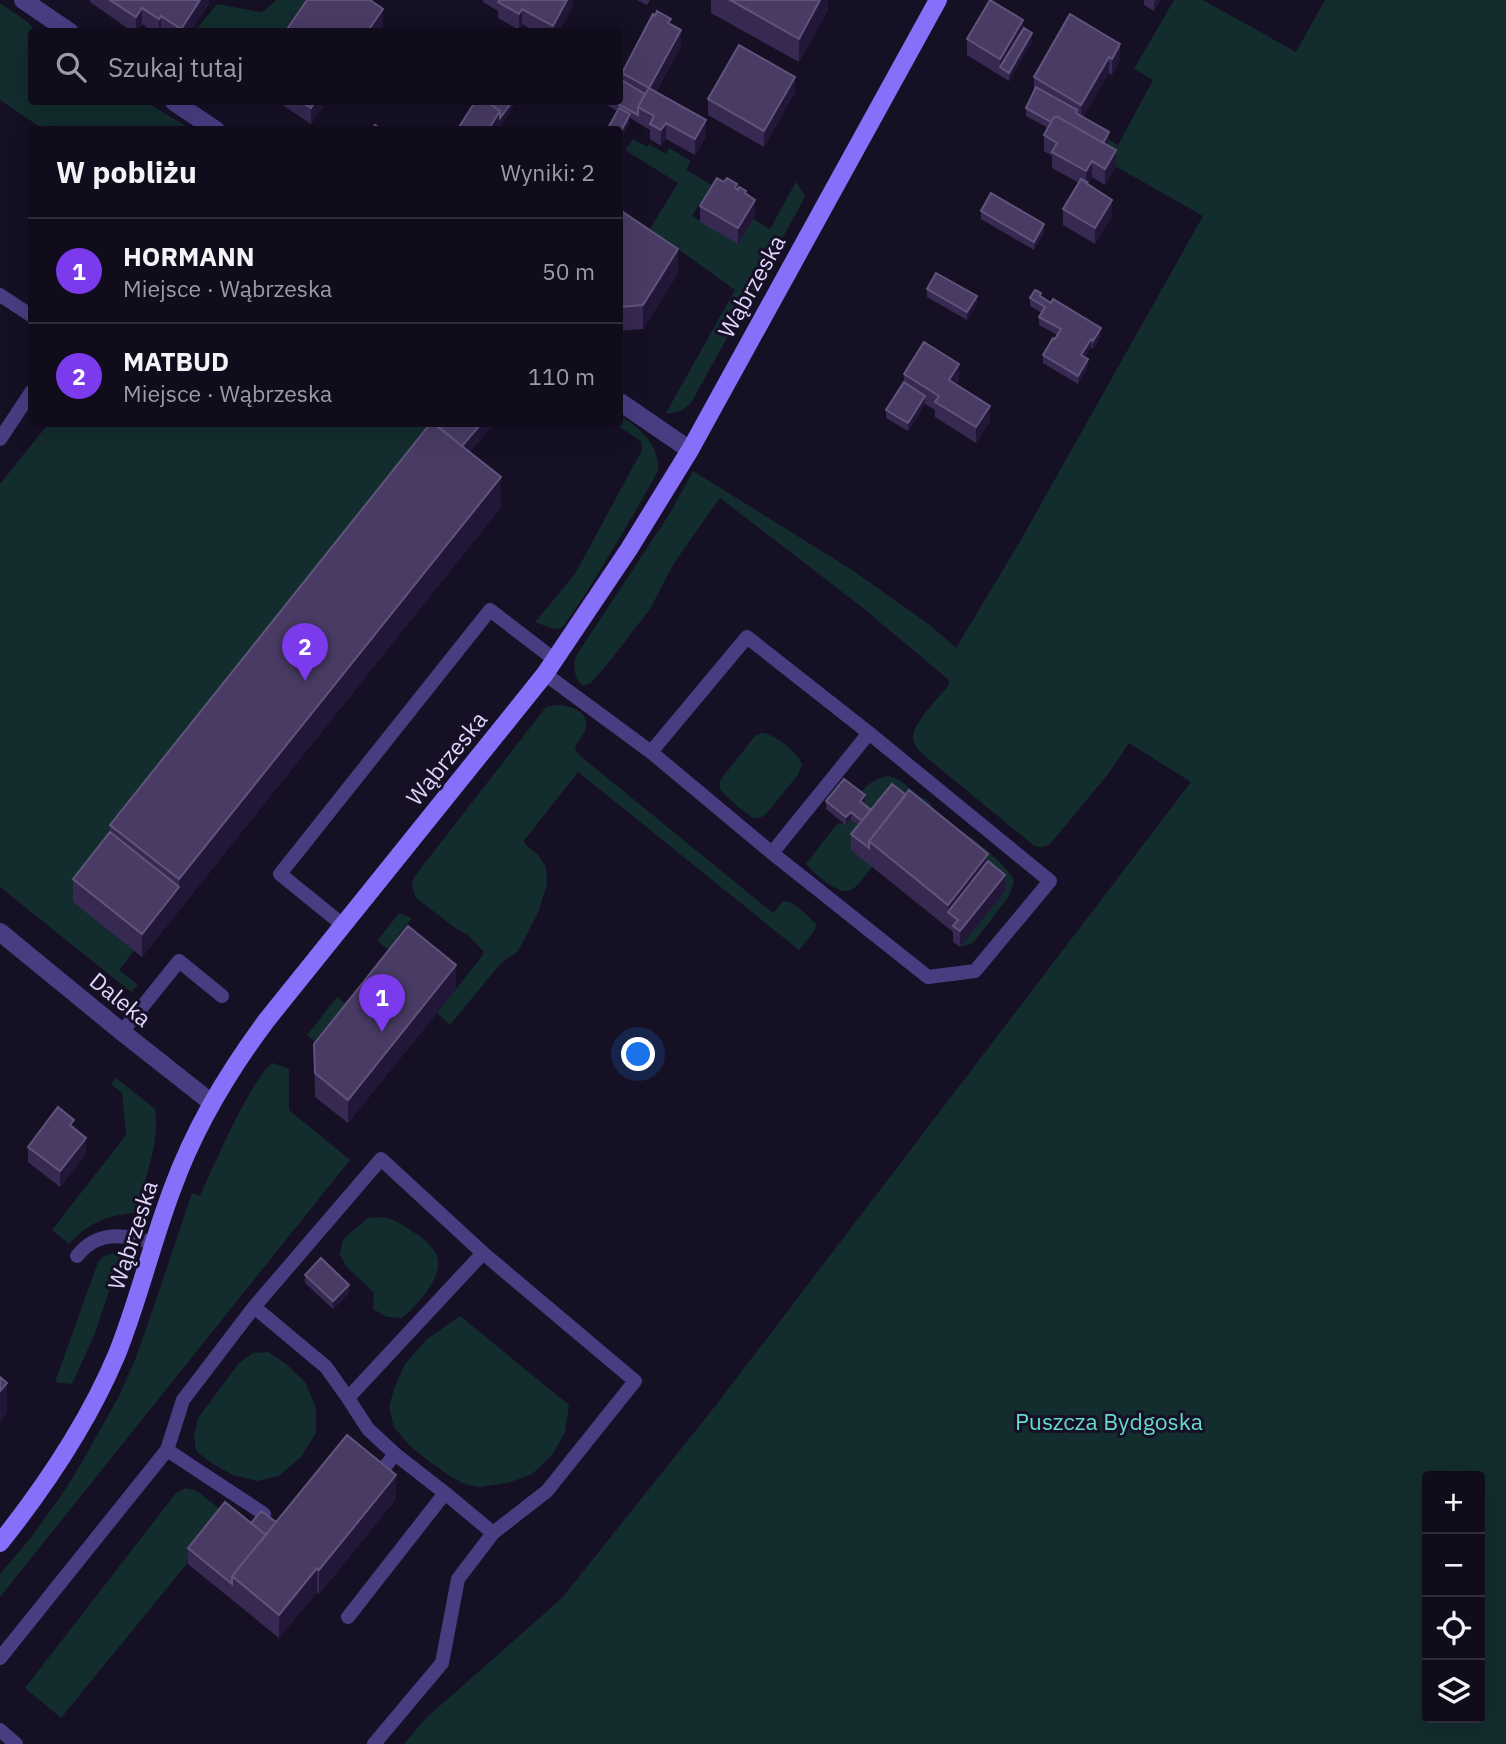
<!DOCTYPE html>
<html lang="pl">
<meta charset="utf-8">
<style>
body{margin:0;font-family:"IBM Plex Sans",sans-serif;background:#191525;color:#f1f3f6}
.controls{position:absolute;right:21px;bottom:21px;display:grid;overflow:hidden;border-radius:7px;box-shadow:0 7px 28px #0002}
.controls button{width:63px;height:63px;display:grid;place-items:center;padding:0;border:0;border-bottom:2px solid #302c3b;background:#100c1c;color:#f1f3f6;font:35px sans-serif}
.you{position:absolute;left:639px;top:1055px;width:24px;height:24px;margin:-18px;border:5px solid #fff;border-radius:50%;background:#1a73e8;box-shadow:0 0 0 10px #1a73e833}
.badge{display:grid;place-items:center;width:46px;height:46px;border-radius:50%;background:#7c3aed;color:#fff;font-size:23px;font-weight:700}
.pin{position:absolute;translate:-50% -58px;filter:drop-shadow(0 2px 4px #0008)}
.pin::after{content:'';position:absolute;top:37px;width:24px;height:21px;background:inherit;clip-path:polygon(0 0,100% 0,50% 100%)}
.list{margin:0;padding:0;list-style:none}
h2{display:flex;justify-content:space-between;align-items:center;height:91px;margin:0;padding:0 28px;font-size:30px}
h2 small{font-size:23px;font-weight:400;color:#9c9ba3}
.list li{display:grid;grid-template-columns:46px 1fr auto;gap:21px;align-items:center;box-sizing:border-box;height:105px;padding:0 28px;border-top:2px solid #302c3b}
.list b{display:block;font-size:26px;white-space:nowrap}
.list p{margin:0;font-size:23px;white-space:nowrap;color:#9c9ba3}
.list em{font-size:23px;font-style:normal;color:#9c9ba3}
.icon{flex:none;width:38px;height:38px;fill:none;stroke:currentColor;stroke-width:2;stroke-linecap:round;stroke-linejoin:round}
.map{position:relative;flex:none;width:1506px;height:1744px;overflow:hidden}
.search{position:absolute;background:#100c1c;box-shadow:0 7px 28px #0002;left:28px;top:28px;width:595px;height:77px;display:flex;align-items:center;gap:18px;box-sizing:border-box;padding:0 24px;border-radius:7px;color:#9c9ba3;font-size:26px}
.panel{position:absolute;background:#100c1c;box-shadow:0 7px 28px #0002;left:28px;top:126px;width:595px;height:301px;border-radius:7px}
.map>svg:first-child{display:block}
</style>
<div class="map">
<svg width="1506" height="1744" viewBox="0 0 1506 1744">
<rect width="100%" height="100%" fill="#161025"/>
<path fill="#132c2e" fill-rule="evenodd" d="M276,0H306L284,31H195L217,4L260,12L265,10Z
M1174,0H1203L1296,52L1325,0H1506V1744H404L426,1718L562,1598L716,1405L1191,782L1129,743L1109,773L1050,844C1043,848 1039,848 1033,845L926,757C921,752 913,745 913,738C912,724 940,696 949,685V680L863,608L720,498L674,563L650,609L613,657L591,683L584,686C574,680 573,667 576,656L670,513L693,471L852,570L930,625L956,648L1018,545L1203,216L1099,157L1109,140L1118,145L1153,80L1134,69ZM1427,1476H1480V1718H1427Z
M0,3C12,12 27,19 36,31L32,32V102H146L191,129H43L0,100Z
M633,139L647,147L649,144L666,154L669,148L691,161L686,170L719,189L707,209L699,204L692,216L738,244L753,219L770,229L796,182L805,195L804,199L691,403C683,410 677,414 666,413L735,290L650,229L678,183L625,150Z
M620,415C639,428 660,444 658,470C650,488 570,624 561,628C554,631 542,624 535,622L575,574L642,450L641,441L615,424H620Z
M48,424H454L134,951L119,970L138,985L131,992L0,887V484Z
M556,705C568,705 589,710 586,727C585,735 577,741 575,748L578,754L773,913L783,901C796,901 806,915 816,924L815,930L799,950L578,772L523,842L538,855L546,867L547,884L538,913L518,951L500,964L450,1025L437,1013L483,955V951L469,936L454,927L416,898L412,886L414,877L546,707Z
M761,733C774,733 798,752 802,765L797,776L765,815C761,817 759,819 754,818C749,816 723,795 721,790C718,786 720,783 721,779L755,736Z
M887,776C900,777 906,786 915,793C925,801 930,798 934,813L875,821L860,809C860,805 859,801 860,797C863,785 876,779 887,776Z
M851,820L866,832L872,867C866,874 857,889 848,891C837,894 813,872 806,864L836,825Z
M950,826C963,828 1001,861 1009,873C1013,877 1013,878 1014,883L1007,899L973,943L960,947L1005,891Z
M399,913L412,918L397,937L410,948L401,959L377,941Z
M337,997L357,1013L326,1051L307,1035Z
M273,1063L289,1069V1110L350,1160L0,1597V1574L32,1536L61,1496L81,1464L120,1394L135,1360L154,1306L192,1193L200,1196C210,1173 255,1071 273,1063Z
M116,1078L155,1109C160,1143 145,1180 135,1213C106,1216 89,1222 69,1244L52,1230L126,1135L122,1093L111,1084Z
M385,1217C397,1221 405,1226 415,1233C421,1237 428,1242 432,1248C452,1270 418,1304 402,1318L387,1317L373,1309L374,1293L346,1266L340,1255L343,1239L368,1218Z
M112,1253L118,1255L120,1258L94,1336L72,1384L55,1382L98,1262L102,1257Z
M460,1316L569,1405L565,1432L552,1455L532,1474L511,1482L481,1487L467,1485L453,1478L431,1463L409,1445L394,1427L389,1407L394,1389L405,1364L427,1339Z
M269,1352L286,1364L305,1382L316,1408V1433L301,1457L279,1476L257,1481L233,1475L211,1463L196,1451L194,1436L198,1418L239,1363L253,1353Z
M186,1488L197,1491L225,1513V1517L61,1718L25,1688L176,1493Z"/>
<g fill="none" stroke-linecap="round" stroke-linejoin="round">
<path stroke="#493d82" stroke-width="14" d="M0,295L32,316
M0,439L32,391
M545,674L651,752L772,853L928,977L975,971L1050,881L869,733
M651,752L747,637L869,733L772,853
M343,925L280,874L490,610L555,660
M122,1032L179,961L222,996
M77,1256C98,1229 126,1235 154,1243
M348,1398L326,1367L254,1307L381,1159L483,1253
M167,1450L264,1514
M395,1454L368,1429L348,1398L483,1253L635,1381L547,1491L493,1533
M376,1478L395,1454L445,1493
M348,1617L445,1493L493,1533L458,1579L442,1663L374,1744
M0,1658L167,1450L183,1400L254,1307
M0,1730L16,1744"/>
<path stroke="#493d82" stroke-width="18" d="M23,0L70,32
M174,102L216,130
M620,402L690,450
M0,932L122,1032L212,1103"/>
<path stroke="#8670f9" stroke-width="18" d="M0,1543C47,1484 88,1423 117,1354C139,1299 152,1242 173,1187C195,1127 228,1072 266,1021L545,674L629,549L690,450L938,0"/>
</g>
<path fill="#372952" d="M90,0H209V3L190,32H154L142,24L137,32H133L90,2Z
M483,0H573V7L558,32H535L522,24L519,30L498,18V11L483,2Z
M637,0H650L647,5Z
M711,0H828V10L799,62L711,13Z
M1144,0H1160L1154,11L1144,5Z
M1070,14L1120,60L1112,75L1109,73L1083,117L1109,140L1106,145L1116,166L1105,185L1092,177L1088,185L1112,216L1095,244L1063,225V209L1079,183L1052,168V156L1044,151V135L1048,128L1026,116V108L1034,92V77Z
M671,24L681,46L656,92L706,136L695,155L666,139L661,146L650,139V130L630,118V122L620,141V130L617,111L607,105V102H620L622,73Z
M1023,28L1032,41L1009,81L967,55V39Z
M795,92L764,147L708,115V99Z
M278,102H326L311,124Z
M737,189L746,194L755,215L738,244L700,222V206Z
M620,210L678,273L643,329L620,331Z
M981,211L1044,232L1034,250L981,219Z
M927,289L977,304L967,320L927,297Z
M1041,296L1101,336L1093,349L1091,347L1085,357L1088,367L1078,384L1043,363V355L1057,335L1039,325V317L1042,313L1030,306V298Z
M904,374L959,380L956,385L990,422L976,443L935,417V410L925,404L908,431L886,418V410L904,382Z
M493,424L470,452L501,507L142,957L73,902V879L110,832V825L439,427Z
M826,801L865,803L864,804L871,810L988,861L1005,891L960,947L953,942V932L851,850V834L858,825L851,820L846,825L826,809Z
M456,989L348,1123L315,1097L314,1044Z
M74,1129L86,1154L60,1187L28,1162V1147Z
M305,1275L349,1293L333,1309L305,1283Z
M396,1499L319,1594L317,1592L279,1638L188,1564V1548L251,1523L276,1522Z"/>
<path fill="#221738" d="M200,0H209V3L190,32H181V29Z
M567,0H573V7L558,32H553V26Z
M820,0H828V10L799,62V39Z
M1156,0H1160L1154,11V3Z
M142,8V24L137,32H136V17Z
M383,9V32H367Z
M522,9V24L519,30V14Z
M161,16V32H159V19Z
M1023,20V36L1000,67V59Z
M681,30V46L649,104V88Z
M1032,33V41L1009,81V73Z
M1120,44V60L1112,75V59Z
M1109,57V73L1081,121V105Z
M795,77V92L764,147V131Z
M315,102H326L311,124V108Z
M513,102V108L498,130H488L500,111Z
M630,114V122L620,141V133Z
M706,120V136L695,155V139Z
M666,123V139L661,146V130Z
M1109,132V140L1099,157V149Z
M1116,150V166L1105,185V169Z
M1092,161V177L1087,186L1086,199V171Z
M755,200V215L738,244V228Z
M1112,200V216L1095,244V228Z
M1044,224V232L1034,250V242Z
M678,249V273L643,329V305Z
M977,296V304L967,320V312Z
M1101,328V336L1093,349V341Z
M1091,339V347L1081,363V355Z
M1088,359V367L1078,384V376Z
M959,364V380L949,396V380Z
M925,396V404L908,431V423Z
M990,406V422L976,443V427Z
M481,424H493L455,471V455Z
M501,477V507L142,957V934L179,887V879Z
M865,795V803L860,809V801Z
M851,812V820L846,825V817Z
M988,854V877L948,912V905Z
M1005,875V891L960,947V931Z
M456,965V989L348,1123V1100Z
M86,1138V1154L60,1187V1171Z
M349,1285V1293L333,1309V1301Z
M7,1383V1413L0,1422V1391Z
M396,1475V1499L319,1594V1570Z
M317,1568V1592L279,1638V1615Z"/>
<path fill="#493b64" stroke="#60547c" stroke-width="2" d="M110,0H200L181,29L161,16L159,19L142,8L136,17Z
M307,0H370L383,9L367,32H285Z
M500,0H567L553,26L522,9L519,14L498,2Z
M730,0H820L799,39Z
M990,0L1023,20L1000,59L967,39Z
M657,11L671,19L668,23L681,30L649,88L706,120L695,139L666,123L661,130L650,124L654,116L638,107L649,88L622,73L653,14L655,16Z
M1070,14L1120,44L1112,59L1109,57L1081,105L1034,77Z
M1024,28L1032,33L1009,73L1000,67Z
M739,45L795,77L764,131L708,99Z
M620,79L645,94L638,107V115L614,102H620Z
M1036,87L1077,110L1076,113L1109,132L1103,143L1058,117H1054L1051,122L1026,108Z
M301,102H315L311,108Z
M475,102H487L500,111L488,130H457Z
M487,102H512L500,118V111Z
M619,108L630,114L620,133V130H607Z
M1054,117H1058L1116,150L1105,169L1092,161L1086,171L1052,152L1057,143L1044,135Z
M375,125L383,130H372Z
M717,178L724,182L727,178L737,184L735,188L738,190L739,187L746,191L745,193L755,200L738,228L700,206Z
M1081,179L1087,182L1086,183L1112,200L1095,228L1063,209Z
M991,193L1044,224L1034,242L981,211Z
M620,210L678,249L643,305L620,307Z
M936,273L977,296L967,312L927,289Z
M1035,290L1041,293L1040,296L1051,303L1053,299L1101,328L1093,341L1091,339L1081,355L1088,359L1078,376L1043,355L1053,338L1055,339L1061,329L1039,317L1045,307L1030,298Z
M924,342L959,364L949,380L990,406L976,427L935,402L939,396L904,374Z
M904,382L925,396L908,423L886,410Z
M430,424H434L501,477L179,879L110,825Z
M442,424H481L462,446L439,427Z
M844,779L865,795L860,801L871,810L862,821L851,812L846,817L826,801Z
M892,784L906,795L869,841V848L851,834Z
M909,790L988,854L948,905L869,841Z
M110,832L179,887L142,934L73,879Z
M988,861L1005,875L960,931L953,926L958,920L948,912Z
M408,926L456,965L348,1100L315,1073L314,1044Z
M58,1107L74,1120L70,1125L86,1138L60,1171L28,1147Z
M321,1258L349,1285L333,1301L305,1275Z
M0,1377L7,1383L0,1391Z
M347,1435L396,1475L319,1570L317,1568L279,1615L232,1576Z
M225,1502L266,1535L232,1576V1584L188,1548Z
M261,1511L276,1522L266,1535L251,1523Z"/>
<g text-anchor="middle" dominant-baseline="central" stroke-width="6" stroke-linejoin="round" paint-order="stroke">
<g font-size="23" fill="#dfd5fd" stroke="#161025">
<text transform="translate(751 286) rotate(-61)">Wąbrzeska</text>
<text transform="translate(446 758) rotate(-51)">Wąbrzeska</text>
<text transform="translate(121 999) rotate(39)">Daleka</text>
<text transform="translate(132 1235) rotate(-72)">Wąbrzeska</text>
</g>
<g font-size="23" fill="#63dbce" stroke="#161025">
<text x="1109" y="1421">Puszcza Bydgoska</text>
</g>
</g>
</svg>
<div class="controls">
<button>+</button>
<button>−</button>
<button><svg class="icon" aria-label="locate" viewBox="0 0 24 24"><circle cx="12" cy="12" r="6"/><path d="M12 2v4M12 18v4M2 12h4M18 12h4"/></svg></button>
<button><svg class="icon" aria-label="layers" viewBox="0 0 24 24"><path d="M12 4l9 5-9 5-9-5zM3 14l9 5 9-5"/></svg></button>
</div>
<div class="you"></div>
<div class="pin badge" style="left:382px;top:1032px">1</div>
<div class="pin badge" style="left:305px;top:681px">2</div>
<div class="search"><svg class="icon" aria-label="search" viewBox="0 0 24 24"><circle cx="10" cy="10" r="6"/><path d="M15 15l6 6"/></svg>Szukaj tutaj</div>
<section class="panel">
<h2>W pobliżu<small>Wyniki: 2</small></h2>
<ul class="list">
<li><span class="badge">1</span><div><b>HORMANN</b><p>Miejsce · Wąbrzeska</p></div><em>50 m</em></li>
<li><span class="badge">2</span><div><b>MATBUD</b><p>Miejsce · Wąbrzeska</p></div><em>110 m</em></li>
</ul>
</section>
</div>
